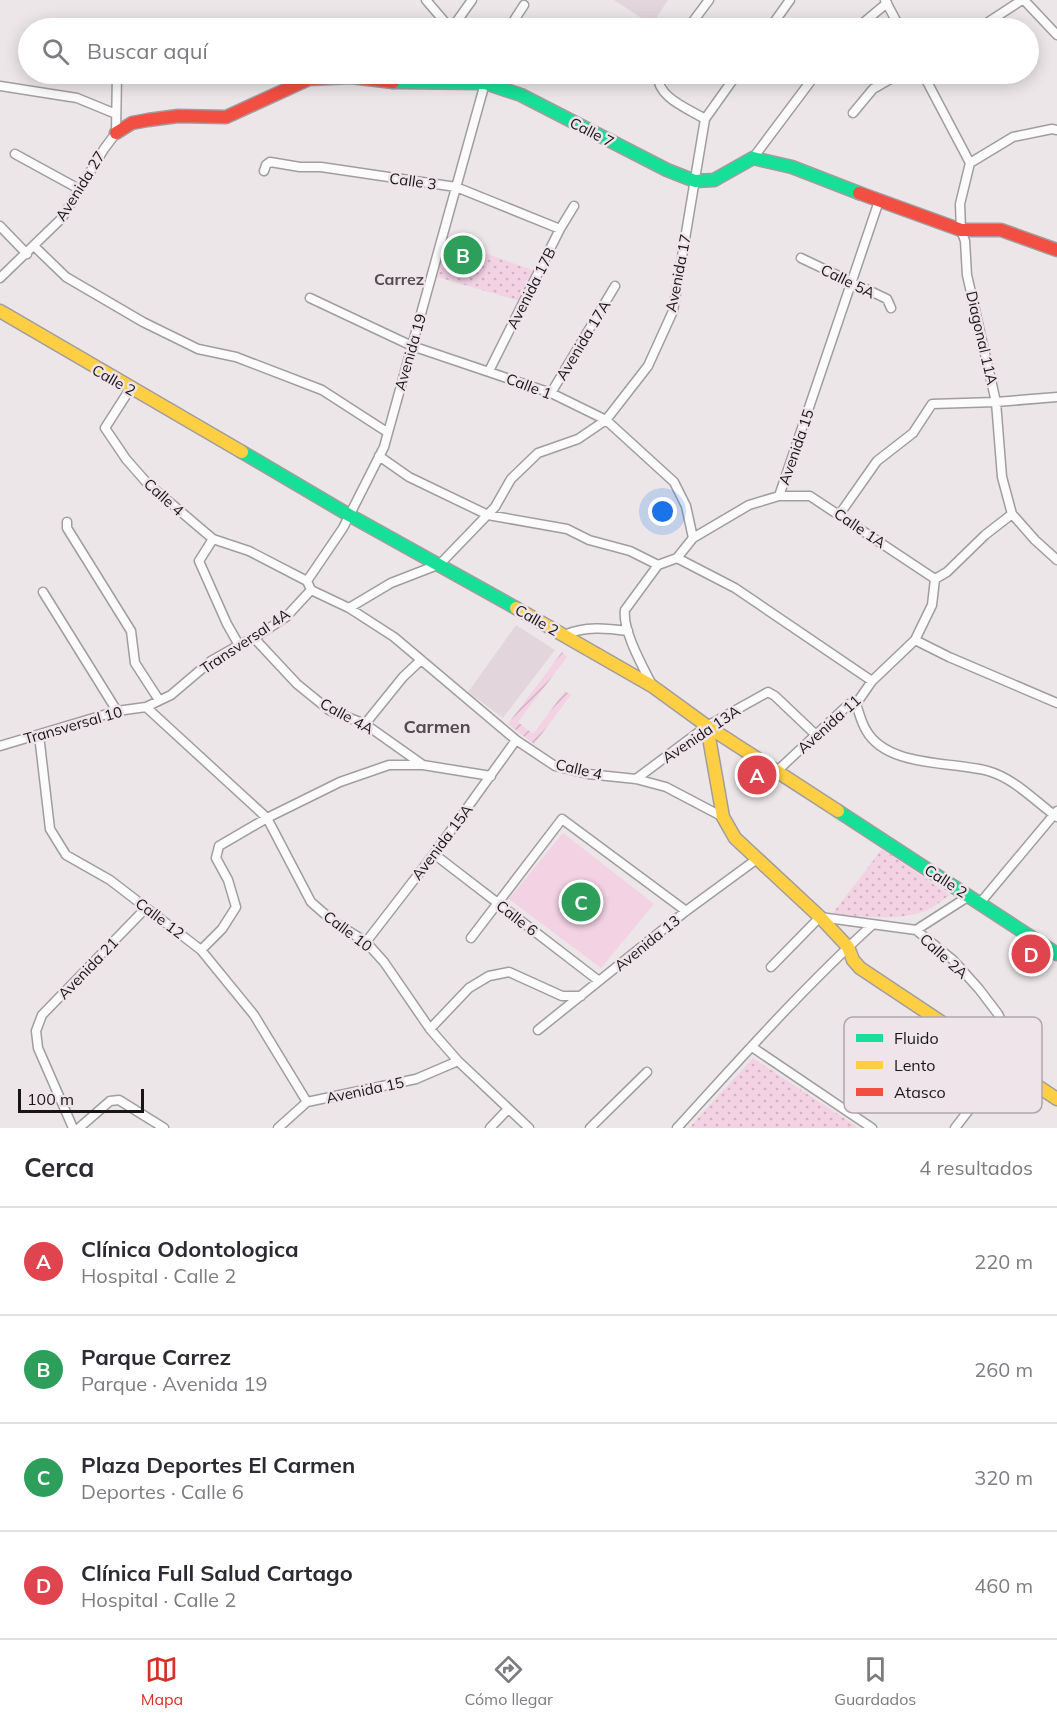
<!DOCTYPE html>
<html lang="es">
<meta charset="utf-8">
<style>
body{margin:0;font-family:Mulish,sans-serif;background:#f7f7f7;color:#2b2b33}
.scale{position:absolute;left:18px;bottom:15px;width:126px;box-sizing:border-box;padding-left:6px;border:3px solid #181517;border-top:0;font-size:16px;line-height:21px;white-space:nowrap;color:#181517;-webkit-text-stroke:4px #eee4ea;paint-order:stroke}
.you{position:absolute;left:663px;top:512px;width:21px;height:21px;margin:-15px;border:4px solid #fff;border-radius:50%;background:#1a73e8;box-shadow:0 0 0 9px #1a73e833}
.badge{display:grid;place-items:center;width:39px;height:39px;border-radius:50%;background:#d93025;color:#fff;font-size:20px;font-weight:700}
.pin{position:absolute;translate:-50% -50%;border:3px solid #fff;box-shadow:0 2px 6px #0006}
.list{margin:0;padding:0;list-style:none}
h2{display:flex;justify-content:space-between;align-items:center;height:78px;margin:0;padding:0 24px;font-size:26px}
h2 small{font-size:20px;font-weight:400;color:#7c7c81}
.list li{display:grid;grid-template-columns:39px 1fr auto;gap:18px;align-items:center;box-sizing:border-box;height:108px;padding:0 24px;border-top:2px solid #e1e1e2}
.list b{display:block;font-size:22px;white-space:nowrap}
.list p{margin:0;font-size:20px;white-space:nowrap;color:#7c7c81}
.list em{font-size:20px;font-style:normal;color:#7c7c81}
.icon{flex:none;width:33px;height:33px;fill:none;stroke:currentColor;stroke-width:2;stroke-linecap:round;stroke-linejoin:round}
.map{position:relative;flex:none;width:1057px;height:1128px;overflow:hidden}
.search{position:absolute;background:#fff;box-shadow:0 3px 15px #0003;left:18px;right:18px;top:18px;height:66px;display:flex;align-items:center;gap:15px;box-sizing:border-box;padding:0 21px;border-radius:33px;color:#7c7c81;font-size:22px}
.sheet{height:510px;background:#fff}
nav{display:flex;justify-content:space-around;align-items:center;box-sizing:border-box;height:84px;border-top:2px solid #e1e1e2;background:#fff;font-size:16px;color:#7c7c81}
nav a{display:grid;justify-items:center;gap:3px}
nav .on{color:#d93025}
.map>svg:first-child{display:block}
</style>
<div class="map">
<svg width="1057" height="1128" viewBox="0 0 1057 1128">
<defs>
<pattern id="park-dots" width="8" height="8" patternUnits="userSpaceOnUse" patternTransform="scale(1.5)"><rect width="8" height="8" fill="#f2d2e3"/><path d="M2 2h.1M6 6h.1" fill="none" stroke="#cfb3c2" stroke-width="1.8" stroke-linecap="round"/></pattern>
<pattern id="garden-furrows" width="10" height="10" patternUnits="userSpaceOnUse" patternTransform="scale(1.5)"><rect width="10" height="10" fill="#f2d2e3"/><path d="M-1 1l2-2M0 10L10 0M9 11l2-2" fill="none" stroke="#cfb3c2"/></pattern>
</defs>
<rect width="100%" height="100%" fill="#ece6e9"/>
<path fill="#e2d6dc" d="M614,0H668L652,25Z
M516,625L555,650L503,718L468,692Z"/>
<path fill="#f2d2e3" d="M563,833L654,904L601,968L509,899Z"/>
<path fill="url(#park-dots)" d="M442,238L538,272L523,302L431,275Z
M882,849L950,895C941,901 932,909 922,912C894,921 862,917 833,913Z
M753,1058L859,1128H689Z"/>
<path fill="url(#garden-furrows)" d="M562,652L567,657L518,722L533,734L565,691L571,695L534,744L508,724Z"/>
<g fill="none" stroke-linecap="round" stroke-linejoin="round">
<g stroke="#a19d9f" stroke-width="11">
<path id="street" d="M426,0L450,28
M885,0L900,28
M1024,0L1057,35
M452,28L472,0
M509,28L524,5
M688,28L709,0
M770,28L790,0
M857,28L887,3
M979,28L1022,0
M658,74C656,97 687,108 705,119
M923,74L970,163
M0,86L77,98L116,114
M853,113L873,89L899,74
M15,154L79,189
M753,158L816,74
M970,163L960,204L961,230L965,241L967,275L996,402L1002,477L1012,514L1035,540L1057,560
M970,163L1013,137L1052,129L1057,130
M264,171L266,165L270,162L300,167H321L456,187L560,229
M0,226L27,254
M35,247L66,277L143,322L198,349L236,357L322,390L387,432
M801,258L887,299L891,308
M0,278L62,218L104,149L116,133L117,74
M310,298L412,346L551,393L606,420L674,482L686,506L693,538
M489,371L560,229L574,206
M130,389L105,428L126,459L147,483L213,539L249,551L307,581L311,590L349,608L394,637L516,740L555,766L588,774L636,779L666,787L723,817
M551,393L615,286
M379,456L409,477L488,515L567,529L589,540L630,551L658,565
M779,496H810L935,579
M839,515L877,461L913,433L932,404L996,402L1057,397
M67,522V528L131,631L135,663L159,700
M213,539L199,561L227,624L239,645
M677,558L735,588L872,681
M307,581L343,528L384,447L485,83L484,74
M43,592L117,711
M349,608L391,583L440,564L495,507L511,479L538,453L578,439L606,420L648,366L673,311L705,119L737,74
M564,635C585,626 606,628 628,631
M254,638L297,684L329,710L365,724L423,765L491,776
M915,640L949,657L1057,703
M652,685C643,667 622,630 625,610L658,565L677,558L693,538L749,505L779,496L879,201
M856,704C859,712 861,722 866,730C887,768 952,761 988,771C1014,778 1036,802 1057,817
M146,707L267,818L311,902L334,922L366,942L384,962L430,1029L458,1061L529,1128
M365,724L403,677L421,660
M39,735L50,829L66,855L110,880L201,950L254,1015L307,1102
M0,746L117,711L146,707L171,695L211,661L239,645L254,638L286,617L311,590
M777,771L849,704H856L872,681L915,640L932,605L935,579L947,572L985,535L1012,514
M636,779L707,726L768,692L775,696L816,735
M434,854L599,981
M980,903L1057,811
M916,930L969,896
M471,938L562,819L686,911
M366,942L434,854L516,740
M201,950L222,929L236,907L228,880L216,858L219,846L267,818L340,782L389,765H423
M771,967L820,917L916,930L953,960L979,989L998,1014L1012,1043V1054L955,1128
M430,1029L469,988L489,976L509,972L562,996H581
M538,1030L686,911L757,859
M752,1047L872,1128
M73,1128L38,1048L36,1031L42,1015L146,908
M79,1128L110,1101L119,1100L164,1128
M278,1128L307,1102L416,1079L458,1061
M490,1128L508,1109
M590,1128L647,1072
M677,1128C740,1059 802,989 871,926"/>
</g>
<g stroke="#a19d9f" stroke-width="15">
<path id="fast" d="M393,82L485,83L521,95L667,170L695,181L714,180L753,158L792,167L859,193
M242,452L349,515L516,608
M838,811L1057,954"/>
</g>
<g stroke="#a19d9f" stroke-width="15">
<path id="slow" d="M0,311L242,452
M516,608L652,686L707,726L838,811
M707,726L723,817L735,838L820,917L848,947L853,960L860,968L1057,1099"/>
</g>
<g stroke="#a19d9f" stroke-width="15">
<path id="jam" d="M116,133L132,123L148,120L178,116L226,117L309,79L351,77L393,82
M859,193L961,230H1001L1057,250"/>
</g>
<use href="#street" stroke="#fcfbfc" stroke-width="8"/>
<use href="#fast" stroke="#16e098" stroke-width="12"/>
<use href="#slow" stroke="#ffcf43" stroke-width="12"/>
<use href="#jam" stroke="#f24e42" stroke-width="12"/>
</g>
<g text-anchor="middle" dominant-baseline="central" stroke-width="5" stroke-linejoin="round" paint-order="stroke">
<g font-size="15" fill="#181517" stroke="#eee4ea">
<text transform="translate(592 132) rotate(27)">Calle 7</text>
<text transform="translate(413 181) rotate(8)">Calle 3</text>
<text transform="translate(80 186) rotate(-58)">Avenida 27</text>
<text transform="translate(678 273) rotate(-79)">Avenida 17</text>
<text transform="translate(848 281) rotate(26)">Calle 5A</text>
<text transform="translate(531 288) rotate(-63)">Avenida 17B</text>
<text transform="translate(982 338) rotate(77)">Diagonal 11A</text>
<text transform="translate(583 340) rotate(-59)">Avenida 17A</text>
<text transform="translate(410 352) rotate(-74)">Avenida 19</text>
<text transform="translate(114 380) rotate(30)">Calle 2</text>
<text transform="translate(529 386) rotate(21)">Calle 1</text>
<text transform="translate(796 447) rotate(-71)">Avenida 15</text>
<text transform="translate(164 497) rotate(42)">Calle 4</text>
<text transform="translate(860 528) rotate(34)">Calle 1A</text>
<text transform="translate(537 620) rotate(30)">Calle 2</text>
<text transform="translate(245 641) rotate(-34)">Transversal 4A</text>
<text transform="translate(347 716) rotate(29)">Calle 4A</text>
<text transform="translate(829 724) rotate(-42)">Avenida 11</text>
<text transform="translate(73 725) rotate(-16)">Transversal 10</text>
<text transform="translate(701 734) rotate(-34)">Avenida 13A</text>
<text transform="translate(579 769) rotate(13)">Calle 4</text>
<text transform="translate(442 842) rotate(-53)">Avenida 15A</text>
<text transform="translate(946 881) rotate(33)">Calle 2</text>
<text transform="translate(160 918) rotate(37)">Calle 12</text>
<text transform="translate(517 918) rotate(38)">Calle 6</text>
<text transform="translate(348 931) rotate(37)">Calle 10</text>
<text transform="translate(647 943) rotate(-39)">Avenida 13</text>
<text transform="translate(944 956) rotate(42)">Calle 2A</text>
<text transform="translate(88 968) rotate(-46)">Avenida 21</text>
<text transform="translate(365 1090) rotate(-12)">Avenida 15</text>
</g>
<g font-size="16" font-weight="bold" fill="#534b4f" stroke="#eee4ea">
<text x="399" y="279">Carrez</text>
</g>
<g font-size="18" font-weight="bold" fill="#534b4f" stroke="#eee4ea">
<text x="437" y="726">Carmen</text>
</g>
</g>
<rect x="844" y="1017" width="198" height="96" rx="9" fill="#eee4ea" stroke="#aea6ab" stroke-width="1.5"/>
<rect x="856" y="1034" width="27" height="8" fill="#16e098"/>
<rect x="856" y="1061" width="27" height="8" fill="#ffcf43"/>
<rect x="856" y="1088" width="27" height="8" fill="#f24e42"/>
<g font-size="16" fill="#181517">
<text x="894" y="1044">Fluido</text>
<text x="894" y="1071">Lento</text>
<text x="894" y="1098">Atasco</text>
</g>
</svg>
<div class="scale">100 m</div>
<div class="you"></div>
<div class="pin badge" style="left:757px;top:775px;background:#e0444e">A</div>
<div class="pin badge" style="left:463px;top:255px;background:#2e9e5b">B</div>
<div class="pin badge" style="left:581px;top:902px;background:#2e9e5b">C</div>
<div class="pin badge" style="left:1031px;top:954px;background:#e0444e">D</div>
<div class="search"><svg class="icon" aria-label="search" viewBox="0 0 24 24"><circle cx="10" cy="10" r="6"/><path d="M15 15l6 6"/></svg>Buscar aquí</div>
</div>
<section class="sheet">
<h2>Cerca<small>4 resultados</small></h2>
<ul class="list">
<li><span class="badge" style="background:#e0444e">A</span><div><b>Clínica Odontologica</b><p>Hospital · Calle 2</p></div><em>220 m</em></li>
<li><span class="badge" style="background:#2e9e5b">B</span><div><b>Parque Carrez</b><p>Parque · Avenida 19</p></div><em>260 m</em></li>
<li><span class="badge" style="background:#2e9e5b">C</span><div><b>Plaza Deportes El Carmen</b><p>Deportes · Calle 6</p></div><em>320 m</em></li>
<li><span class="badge" style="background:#e0444e">D</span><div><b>Clínica Full Salud Cartago</b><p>Hospital · Calle 2</p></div><em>460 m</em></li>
</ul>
</section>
<nav>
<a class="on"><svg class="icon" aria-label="map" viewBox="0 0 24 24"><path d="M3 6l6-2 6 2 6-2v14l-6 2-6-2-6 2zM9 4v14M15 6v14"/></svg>Mapa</a>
<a><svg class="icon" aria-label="directions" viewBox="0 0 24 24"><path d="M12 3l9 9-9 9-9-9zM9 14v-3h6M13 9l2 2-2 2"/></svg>Cómo llegar</a>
<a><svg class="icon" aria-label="saved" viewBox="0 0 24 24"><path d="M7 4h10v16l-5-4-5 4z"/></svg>Guardados</a>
</nav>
